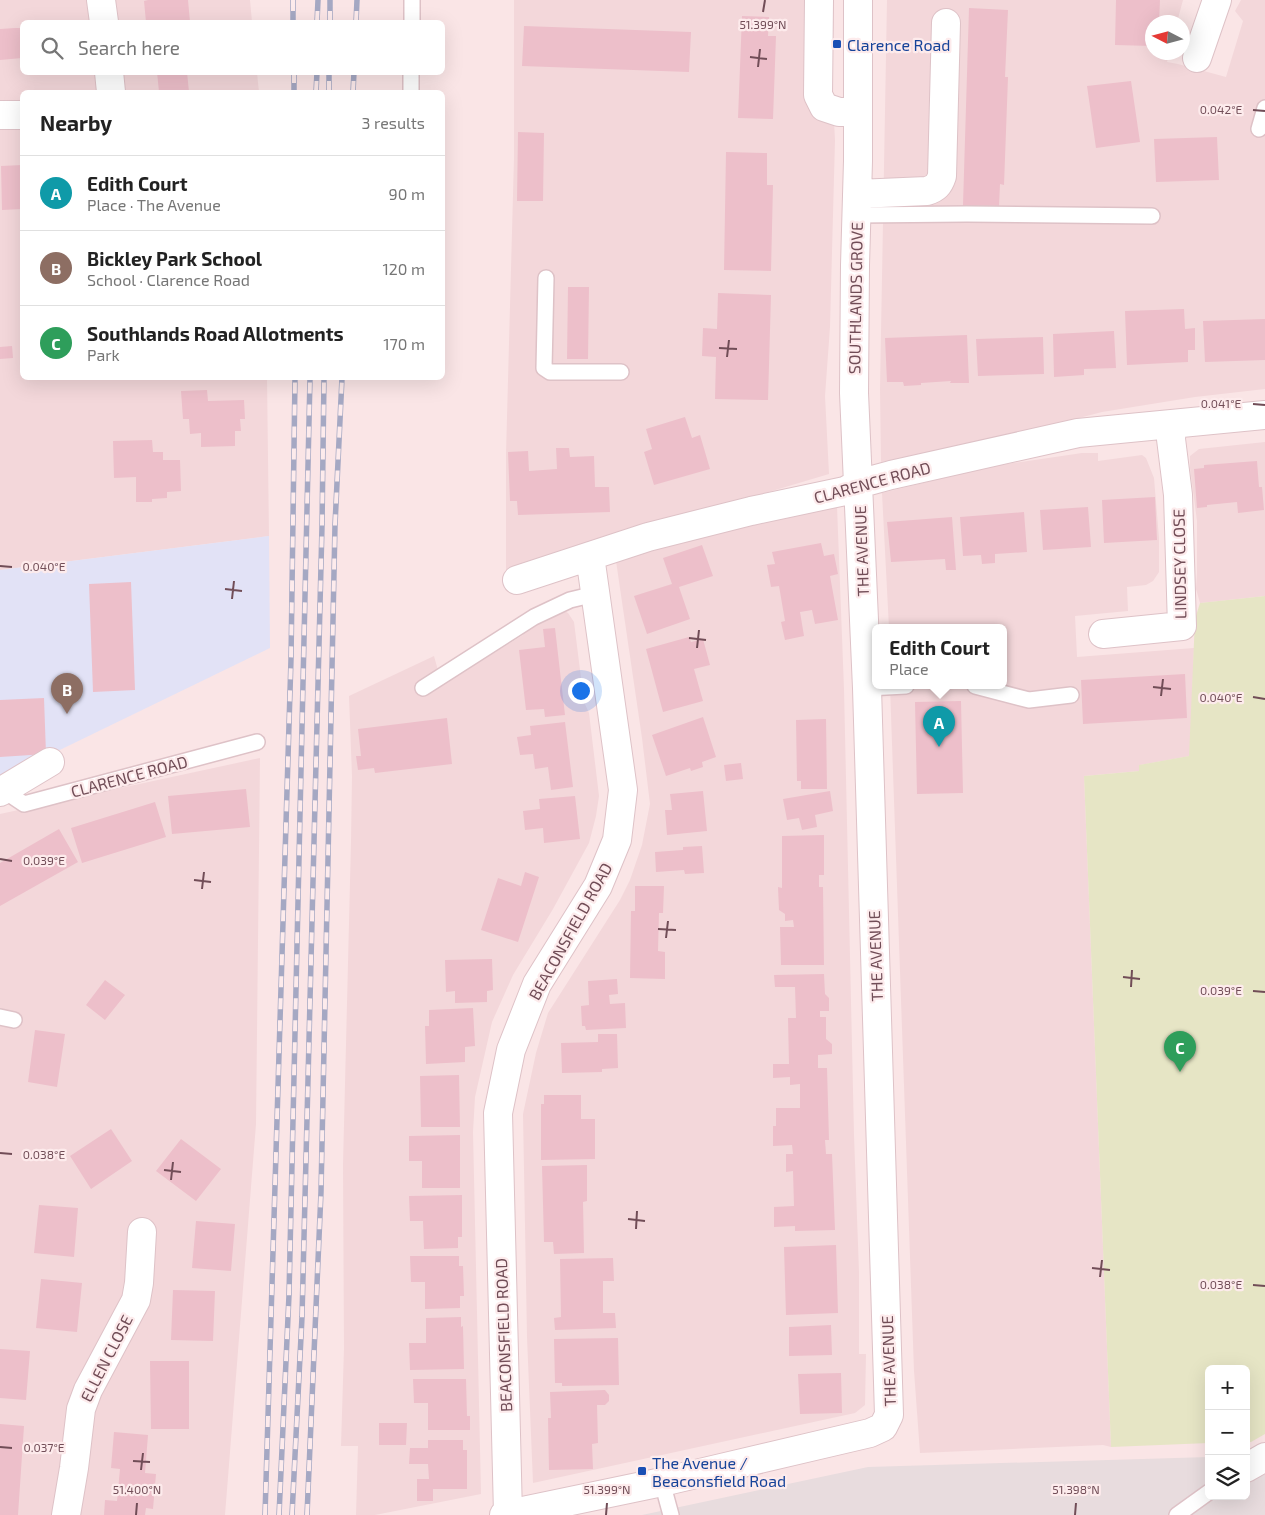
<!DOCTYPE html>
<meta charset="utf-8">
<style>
body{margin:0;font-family:"Exo 2",sans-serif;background:#f2f2f2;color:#222}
.controls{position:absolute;right:15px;bottom:15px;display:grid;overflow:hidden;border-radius:8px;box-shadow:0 5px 20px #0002}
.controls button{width:45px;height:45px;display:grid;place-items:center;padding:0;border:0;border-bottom:1px solid #e0e0e0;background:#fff;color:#222;font:25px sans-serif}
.compass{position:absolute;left:1145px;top:15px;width:45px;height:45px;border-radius:50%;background:#fff;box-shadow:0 5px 20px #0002;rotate:276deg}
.you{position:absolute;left:580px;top:690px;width:18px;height:18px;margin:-12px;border:4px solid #fff;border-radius:50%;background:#1a73e8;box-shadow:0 0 0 8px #1a73e833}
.badge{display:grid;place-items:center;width:32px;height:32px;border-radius:50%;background:#d9558c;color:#fff;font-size:16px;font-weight:700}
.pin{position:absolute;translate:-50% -41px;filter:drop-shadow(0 1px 2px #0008)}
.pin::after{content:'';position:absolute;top:26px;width:18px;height:15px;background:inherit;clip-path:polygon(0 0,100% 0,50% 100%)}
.popup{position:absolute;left:872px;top:624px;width:135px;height:65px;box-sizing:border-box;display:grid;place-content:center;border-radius:8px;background:#fff;filter:drop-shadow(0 1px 4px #0005);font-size:16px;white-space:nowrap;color:#767676}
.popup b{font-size:19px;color:#222}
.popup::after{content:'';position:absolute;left:50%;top:100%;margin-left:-10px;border:10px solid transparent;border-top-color:#fff}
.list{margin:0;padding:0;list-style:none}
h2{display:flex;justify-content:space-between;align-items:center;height:65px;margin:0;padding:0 20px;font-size:21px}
h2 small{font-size:16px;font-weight:400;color:#767676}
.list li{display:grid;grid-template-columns:32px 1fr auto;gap:15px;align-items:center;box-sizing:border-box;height:75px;padding:0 20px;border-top:1px solid #e0e0e0}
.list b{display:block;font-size:19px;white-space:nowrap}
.list p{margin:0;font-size:16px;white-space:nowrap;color:#767676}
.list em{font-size:16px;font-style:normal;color:#767676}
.icon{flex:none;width:28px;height:28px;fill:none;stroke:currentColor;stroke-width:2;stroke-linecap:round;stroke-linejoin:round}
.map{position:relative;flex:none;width:1265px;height:1515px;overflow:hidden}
.search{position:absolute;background:#fff;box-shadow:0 5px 20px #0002;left:20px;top:20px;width:425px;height:55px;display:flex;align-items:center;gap:12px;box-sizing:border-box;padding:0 18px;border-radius:8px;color:#767676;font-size:19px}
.panel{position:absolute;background:#fff;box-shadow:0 5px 20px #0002;left:20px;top:90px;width:425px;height:290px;border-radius:8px}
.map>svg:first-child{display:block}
</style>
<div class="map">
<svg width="1265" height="1515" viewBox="0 0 1265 1515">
<rect width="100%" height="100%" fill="#fae5e6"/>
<path fill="#f3d7da" d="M0,0H250L252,22H22V72L257,73L259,92H22V378H267L269,536L0,570Z
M514,0H834L832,84L835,140L830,327L825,396L829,474L638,531L506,573V454L514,158Z
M887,0H1183L1177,22H1152V52L1169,53L1167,62L1178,64L1226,77L1243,21L1235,11L1241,0H1265V389L1195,397L1102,412L1037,429L881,462L880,389Z
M1265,442V596L1200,603L1196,589L1197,573V521L1190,468V456L1199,449Z
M1082,453H1098V461L1142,455L1146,458L1154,478L1159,538V572L1153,581L1146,585L1127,587L1128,611L1075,616L1077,657L1194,648L1190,756L1140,765L1139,771L1084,776L1111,1447L1103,1445L920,1453L914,1371L890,686H1003V628H889L882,493L993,466Z
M837,506L844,689L854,1135L859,1272V1354H866L865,1405L855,1413L533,1483L527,1337L523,1114L536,1053L548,1013L620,900L630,880L642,845L650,804L642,738L616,561L724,528Z
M563,610L568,613L574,622L584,702L589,713L599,796L596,816L589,843L553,909L513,975L492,1022L475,1097L473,1132L481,1494L375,1515H356L358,1446H341L344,1348L343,1165L351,842L352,776L349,696L434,656L442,685L523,635L525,629Z
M260,758L256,1124L225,1515H0V814Z"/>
<path fill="#e8dcde" d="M1265,1450V1515H642L868,1467L1209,1457V1496H1246V1454Z"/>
<path fill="#e2e2f6" d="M269,536L270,648L0,779V570Z"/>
<path fill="#e6e5c5" d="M1265,596V1434L1251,1442H1246V1369H1209V1443L1111,1447L1084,776L1139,771V765L1189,756L1195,619L1200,603Z"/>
<path fill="#edbfca" d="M148,0H188L190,22H146L144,1Z
M1116,0H1160L1159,22H1152V46L1115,45Z
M969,8L1008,10L1005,77H1008L1004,185L1000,184L999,206L963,205Z
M742,16L769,17L768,36H776L773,119L738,118Z
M524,26L691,32L689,72L522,66Z
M15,28H22V58L0,60V29Z
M157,72H187L189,92H159Z
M1131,81L1140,142L1096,148L1087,86Z
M518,132L544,133L543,201H517Z
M1217,137L1219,180L1156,182L1154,139Z
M726,152L767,153V185H773L771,271L724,270Z
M22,165V209L2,210L1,166Z
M568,287H589L588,359H567Z
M718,293L771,295L768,400L715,399L716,357L702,356L703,328L717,329Z
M1184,309L1185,329L1195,328V350H1188V362L1127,365L1125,311Z
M1265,319V360L1205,362L1203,321Z
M1114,331L1116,368L1084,369V375L1054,377L1053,334Z
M967,335L969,383H950L951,381L921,383V385L904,386L903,382H887L885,338Z
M1043,337L1044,374L978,376L976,339Z
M12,346L13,358L0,359V347Z
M187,378H204V379L187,380Z
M207,390L208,401L244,400L245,419H240L241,431H235V446L201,447V433L190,434L189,419H183L181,391Z
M685,417L692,438L700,435L710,469L654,485L644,452L652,449L646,429Z
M152,440L153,452H163V460H180L181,491L167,492V498L152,499V502H136V477L114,478L113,441Z
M556,448H569L570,457L594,456L595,487H609L610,512L518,515L517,501H510L508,452L528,451L529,471L557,469Z
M1257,461L1259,487H1262L1264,510L1238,513L1237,502L1207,505V507L1197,508L1194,469L1204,468V465Z
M1155,497L1157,540L1104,543L1102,500Z
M1088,507L1091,547L1043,550L1040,510Z
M1024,512L1027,552L995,554V563L982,564L981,555L963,556L960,517Z
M952,517L956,570H946L945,559L891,562L887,522Z
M821,543L824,556L834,554L838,574L830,576L838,620L815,624L812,610L800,612L804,636L785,640L781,622L785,621L779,586L771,587L767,565L775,564L772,552Z
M702,545L713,576L679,587L690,619L647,634L634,596L672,584L663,558Z
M131,582L135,690L93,692L89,584Z
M555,628L565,715L545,717L544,709L526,710L519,650L545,647L543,629Z
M689,637L691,642L703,639L710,665L694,669L703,701L663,712L646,649Z
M1185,674L1187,718L1083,724L1081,680Z
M44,698L46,754L0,757V700Z
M961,701L963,793L917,794L915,702Z
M703,717L716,757L702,762L703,767L691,771L690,768L666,776L652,735Z
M447,718L452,764L375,773L374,768L358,770L356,756H361L358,729Z
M826,719L827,789H801V781H797L796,720Z
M565,722L573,787L551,790L548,767L535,769L533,754L520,755L517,737L531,735L530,726Z
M741,763L743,779L726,781L724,765Z
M246,789L250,827L172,834L168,796Z
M703,791L707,831L667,835L665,810H672L670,794Z
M830,791L833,811L815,815L817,827L802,830L799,818L787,820L783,799Z
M575,796L580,839L544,843L543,828L525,830L523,811L540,809L539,799Z
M155,802L166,837L82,863L71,828Z
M59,829L78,862L0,906V863Z
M824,835V875H819V887H823L824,965H781L780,927H794L793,920L785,921V914L779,910L778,887L782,888V836Z
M702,846L704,873L685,874L684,870L656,872L655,852L683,850V847Z
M525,872L539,877L518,942L481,930L498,878L521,886Z
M635,886H664L663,913H659L658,951L665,952V979L630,978L631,911H635Z
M492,959L493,990L487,991V1002L455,1003V991L446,992L445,960Z
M824,974L825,994L829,998V1011H820V1017H826V1039L832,1044V1054L818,1055V1068H827L829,1140H825L826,1154H832L835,1230L795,1231V1226L774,1227V1207L794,1206L793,1171L786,1172V1154H793L792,1145L773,1146V1126H776V1108H800V1084L790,1085V1077L773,1078V1064H789L788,1018H796L795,987H775L774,975Z
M617,979L618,994L609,995L610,1004L625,1003L626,1028L586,1030L585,1026H582L581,1006L589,1005L588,981Z
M105,980L125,995L105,1020L86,1005Z
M473,1008L475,1046L465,1047V1062L426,1064L425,1026H429V1010Z
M35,1030L65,1034L57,1087L28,1082Z
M598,1034H617L618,1068L602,1069V1072L562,1073L561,1043L598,1042Z
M459,1075L460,1127H421L420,1076Z
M544,1095H581V1119H595V1159L541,1160V1104H544Z
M111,1129L132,1161L91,1189L70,1156Z
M460,1135V1188H422V1161H409V1136Z
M181,1139L221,1169L196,1201L156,1171Z
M587,1165V1201L583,1202L584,1253L554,1254L553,1242H544L542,1166Z
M462,1195V1237H458V1248L424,1249L423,1221H410L409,1196Z
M39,1205L78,1208L74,1257L34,1253Z
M196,1221L235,1224L231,1271L192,1268Z
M836,1245L838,1313L786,1315L784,1247Z
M410,1256H459V1266H463L464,1296H460V1308L425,1309V1282H411Z
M613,1258L614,1281H603V1313H615L616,1328L555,1330L554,1318L561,1317L560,1259Z
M41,1279L82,1283L77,1332L36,1328Z
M173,1290L215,1291L213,1341L171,1340Z
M461,1317V1327L463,1326L464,1369L410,1370L409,1343H426V1318Z
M831,1325L832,1355L789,1356V1327Z
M618,1338L619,1385L562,1386V1383H555L554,1339Z
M0,1349L30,1351L26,1400L0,1398Z
M150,1361H189V1429H151Z
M841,1373L842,1413L800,1414L798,1374Z
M413,1379H466L467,1416H470V1430H428V1403H414Z
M605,1390L609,1395V1401L605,1405H597L598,1443L592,1444L593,1469L549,1470L548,1418H551L550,1392Z
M379,1423H407L406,1445H379Z
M0,1424L24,1426L18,1515H0Z
M114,1432L148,1435L145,1473L156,1474L153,1509L146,1508L145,1515H104L105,1500L117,1501L120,1469L111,1468Z
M428,1440H463V1450H467V1489H433V1501H417V1479H429L428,1464H409L410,1448H428Z"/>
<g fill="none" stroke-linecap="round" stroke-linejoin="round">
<g stroke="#dec2c7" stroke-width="18">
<path id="service" d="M412,22V0
M411,92V72
M1259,129L1265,108
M856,215L967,214L1152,216
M546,278L544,368L550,372H621
M975,686L1029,700L1071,695
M423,688L534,617L570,600L595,594
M867,688L906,686
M3,790L24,804L257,742
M0,1017L14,1020
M662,1482L671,1515
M1177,1515L1209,1492"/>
</g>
<g stroke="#dec2c7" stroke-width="30">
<path id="minor" d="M101,0L104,22
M819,0L818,95L824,107L839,112H858
M1197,58L1217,0
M109,72L111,92
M0,115H22
M857,194L927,191C936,188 939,185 942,176L946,23
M517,580L648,537L751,511L845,491L858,484L891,475L1078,433L1265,415
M1103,634L1182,626L1178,495L1171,439L1172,425
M0,792L50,762
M1246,1468L1265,1457
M508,1514L498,1113L511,1050L537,984L598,886L617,840L623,790L590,556
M66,1515L74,1468L81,1409L88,1390L136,1300L139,1283L142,1232
M504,1515L662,1482L870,1433L883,1427L889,1415L867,688L854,393L855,265L858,161V0"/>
</g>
<use href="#service" stroke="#fff" stroke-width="15"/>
<use href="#minor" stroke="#fff" stroke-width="28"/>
<g stroke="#a5a8c3" stroke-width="5.5">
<path id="rail" d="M293,0V22
M317,22L318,0
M330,22V0
M356,22L357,0
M294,72V92
M316,92L317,72
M329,92V72
M353,92L354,72
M265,1515L291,659L295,378
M279,1515L289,1295L310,378
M292,1515L302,1317L322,526L324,378
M307,1515L321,1192L335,525L342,378"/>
</g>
<use href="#rail" stroke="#fdebec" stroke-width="4" stroke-dasharray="11" stroke-linecap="butt"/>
</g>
<path fill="none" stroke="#714d57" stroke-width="2" d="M763,12L765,0M750,57L767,59M758,67L760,49M1253,110L1265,111M719,348L737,349M727,357L729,340M1253,404L1265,405M0,566L12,567M225,589L242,591M232,599L234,581M689,638L706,640M697,648L699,630M1153,687L1171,689M1161,696L1163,679M1253,697L1265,699M0,859L12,861M194,880L211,882M202,889L204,872M658,929L676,930M666,938L668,921M1123,977L1140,979M1131,987L1132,970M1253,991L1265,992M0,1153L12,1154M164,1170L181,1172M171,1180L173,1162M628,1219L645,1221M636,1229L637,1211M1092,1268L1110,1270M1100,1277L1102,1260M1253,1285L1265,1286M0,1447L12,1448M133,1461L150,1462M141,1470L143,1453M136,1515L137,1503M606,1515L607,1503M1075,1515L1076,1503"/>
<g fill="#1a4fb4" stroke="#fdebec" stroke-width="2">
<rect x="832" y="39" width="10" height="10" rx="2.5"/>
<rect x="637" y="1466" width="10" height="10" rx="2.5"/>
</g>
<g text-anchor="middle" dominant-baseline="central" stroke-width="4.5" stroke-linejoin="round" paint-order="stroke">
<g font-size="16" fill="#164399" stroke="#fdebec" text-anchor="start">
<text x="847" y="44">Clarence Road</text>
<text x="652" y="1462">The Avenue /<tspan x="652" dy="18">Beaconsfield Road</tspan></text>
</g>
<g font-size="16" fill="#714d57" stroke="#fdebec">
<text transform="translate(855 298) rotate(-89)">SOUTHLANDS GROVE</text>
<text transform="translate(872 482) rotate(-15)">CLARENCE ROAD</text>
<text transform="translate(861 551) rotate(-92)">THE AVENUE</text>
<text transform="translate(1179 564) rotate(-91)">LINDSEY CLOSE</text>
<text transform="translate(129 776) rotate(-15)">CLARENCE ROAD</text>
<text transform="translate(570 931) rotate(-61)">BEACONSFIELD ROAD</text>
<text transform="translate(875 956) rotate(-92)">THE AVENUE</text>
<text transform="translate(503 1335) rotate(-92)">BEACONSFIELD ROAD</text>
<text transform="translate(106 1358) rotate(-63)">ELLEN CLOSE</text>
<text transform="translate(888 1361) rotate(-92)">THE AVENUE</text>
</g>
</g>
<g font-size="12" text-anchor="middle" fill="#714d57" stroke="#fdebec" stroke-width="4.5" stroke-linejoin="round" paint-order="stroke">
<text x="763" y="29">51.399°N</text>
<text x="1221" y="114">0.042°E</text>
<text x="1221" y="408">0.041°E</text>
<text x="44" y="571">0.040°E</text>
<text x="1221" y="702">0.040°E</text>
<text x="44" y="865">0.039°E</text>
<text x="1221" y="995">0.039°E</text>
<text x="44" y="1159">0.038°E</text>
<text x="1221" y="1289">0.038°E</text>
<text x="44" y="1452">0.037°E</text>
<text x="137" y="1494">51.400°N</text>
<text x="607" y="1494">51.399°N</text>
<text x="1076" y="1494">51.398°N</text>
</g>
</svg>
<div class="controls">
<button>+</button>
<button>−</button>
<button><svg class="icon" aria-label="layers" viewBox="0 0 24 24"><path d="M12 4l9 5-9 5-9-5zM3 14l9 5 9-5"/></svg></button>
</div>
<svg class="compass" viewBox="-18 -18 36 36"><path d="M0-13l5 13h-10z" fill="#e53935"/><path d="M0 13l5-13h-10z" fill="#767676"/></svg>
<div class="you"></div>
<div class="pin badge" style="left:939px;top:747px;background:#0f9aa8">A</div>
<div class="popup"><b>Edith Court</b>Place</div>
<div class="pin badge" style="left:67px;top:714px;background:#8d6e63">B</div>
<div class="pin badge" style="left:1180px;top:1072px;background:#2e9e5b">C</div>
<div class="search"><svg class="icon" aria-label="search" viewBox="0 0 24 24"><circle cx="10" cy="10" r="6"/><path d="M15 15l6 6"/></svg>Search here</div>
<section class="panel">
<h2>Nearby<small>3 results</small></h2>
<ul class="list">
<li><span class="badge" style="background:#0f9aa8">A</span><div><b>Edith Court</b><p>Place · The Avenue</p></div><em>90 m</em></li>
<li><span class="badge" style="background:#8d6e63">B</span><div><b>Bickley Park School</b><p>School · Clarence Road</p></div><em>120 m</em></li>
<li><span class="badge" style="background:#2e9e5b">C</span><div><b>Southlands Road Allotments</b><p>Park</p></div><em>170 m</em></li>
</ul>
</section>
</div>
